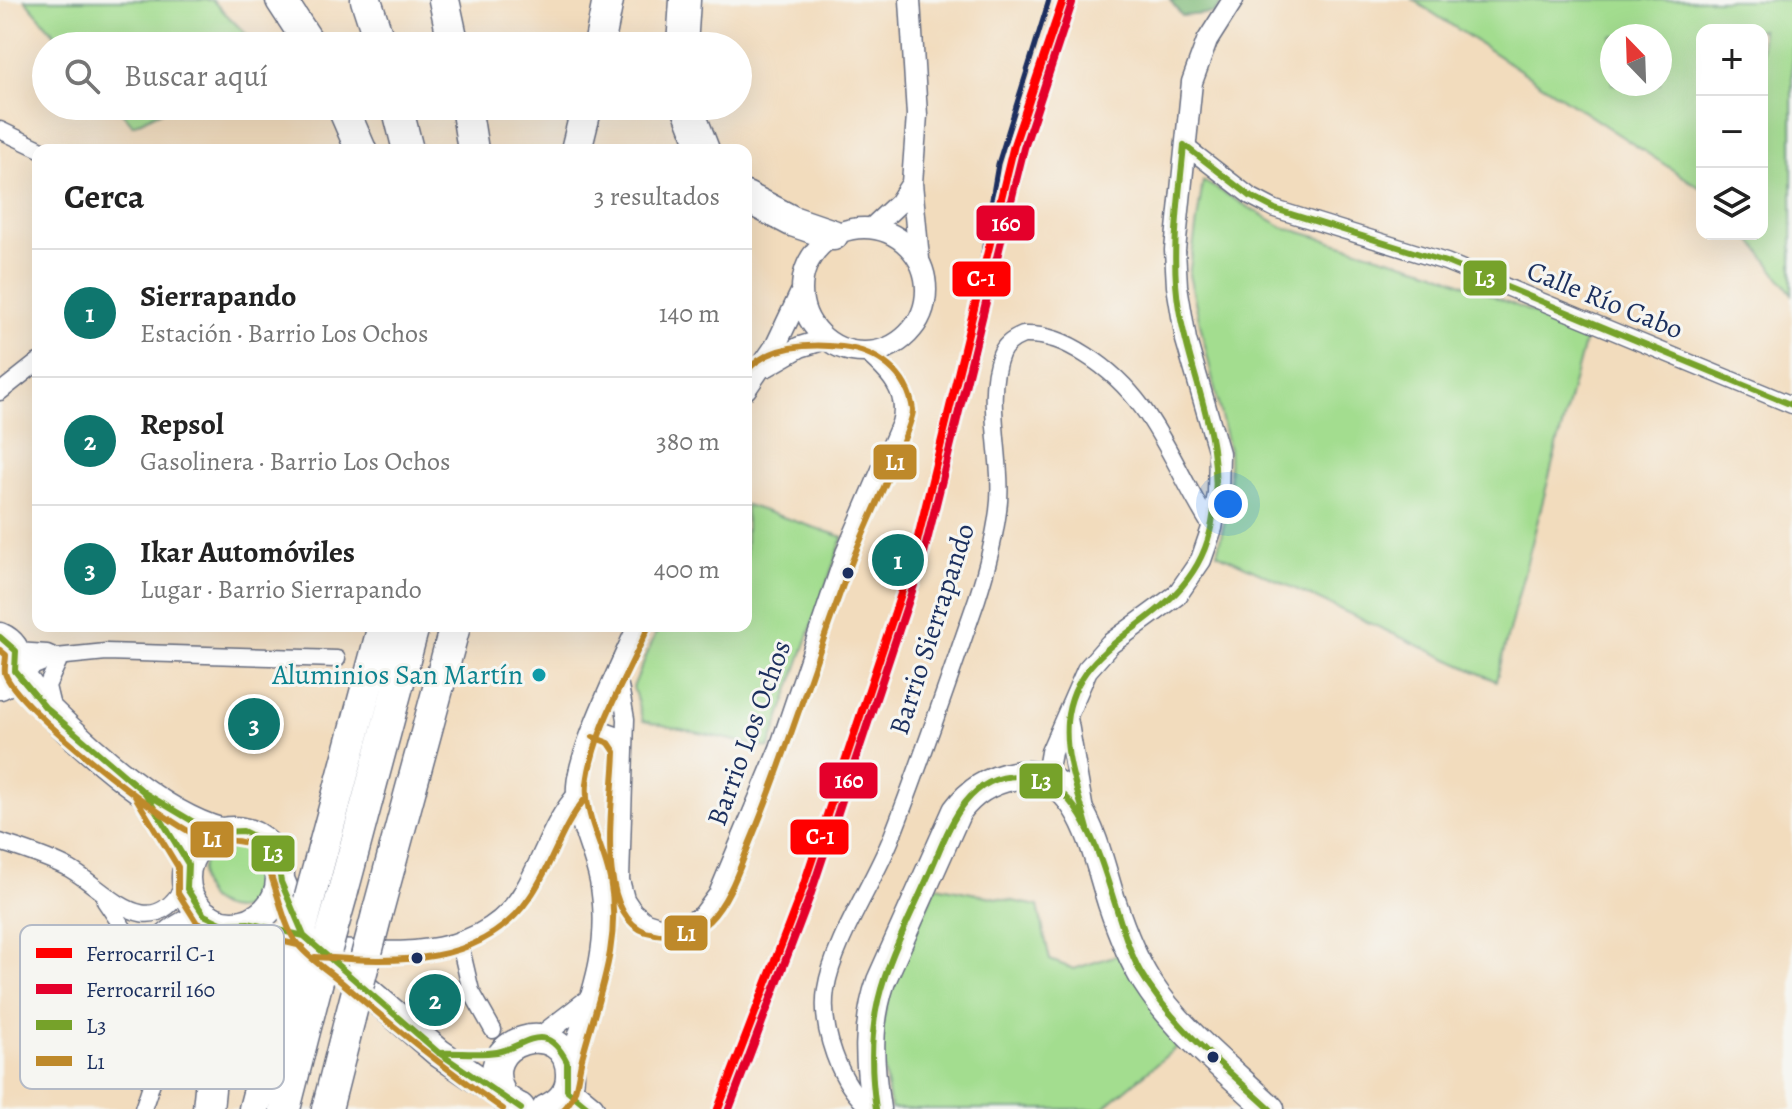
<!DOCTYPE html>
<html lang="es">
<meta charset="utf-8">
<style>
body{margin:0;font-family:Alegreya,serif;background:#f2f2f2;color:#222}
.controls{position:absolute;right:24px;top:24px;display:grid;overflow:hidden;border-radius:16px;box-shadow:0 8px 32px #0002}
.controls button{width:72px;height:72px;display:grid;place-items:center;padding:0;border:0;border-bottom:2px solid #e0e0e0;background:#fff;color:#222;font:40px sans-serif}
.compass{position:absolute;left:1600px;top:24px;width:72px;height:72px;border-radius:50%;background:#fff;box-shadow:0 8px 32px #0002;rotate:337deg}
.you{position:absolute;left:1228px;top:504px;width:28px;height:28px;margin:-20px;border:6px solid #fff;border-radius:50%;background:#1a73e8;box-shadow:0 0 0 12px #1a73e833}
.badge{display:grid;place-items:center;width:52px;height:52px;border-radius:50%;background:#0f766e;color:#fff;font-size:26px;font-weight:700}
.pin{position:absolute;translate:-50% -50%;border:4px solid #fff;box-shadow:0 2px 8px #0006}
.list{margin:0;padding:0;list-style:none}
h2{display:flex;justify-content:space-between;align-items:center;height:104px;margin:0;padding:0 32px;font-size:34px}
h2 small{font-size:26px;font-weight:400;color:#767676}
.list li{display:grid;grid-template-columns:52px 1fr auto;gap:24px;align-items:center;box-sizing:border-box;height:128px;padding:0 32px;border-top:2px solid #e0e0e0}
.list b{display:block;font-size:30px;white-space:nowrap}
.list p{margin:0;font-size:26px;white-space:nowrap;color:#767676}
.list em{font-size:26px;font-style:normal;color:#767676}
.icon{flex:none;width:44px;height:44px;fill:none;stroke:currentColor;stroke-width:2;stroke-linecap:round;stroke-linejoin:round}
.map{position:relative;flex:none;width:1792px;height:1109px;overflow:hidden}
.search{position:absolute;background:#fff;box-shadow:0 8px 32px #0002;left:32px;top:32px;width:720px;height:88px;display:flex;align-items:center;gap:20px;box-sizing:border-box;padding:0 28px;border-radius:44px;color:#767676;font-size:30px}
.panel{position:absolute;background:#fff;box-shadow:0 8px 32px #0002;left:32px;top:144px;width:720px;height:488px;border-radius:16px}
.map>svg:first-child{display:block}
</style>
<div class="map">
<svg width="1792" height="1109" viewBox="0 0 1792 1109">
<rect width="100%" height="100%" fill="#f6f6f2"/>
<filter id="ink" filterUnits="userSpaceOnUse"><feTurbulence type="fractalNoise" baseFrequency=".0125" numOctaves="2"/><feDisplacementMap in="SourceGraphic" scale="16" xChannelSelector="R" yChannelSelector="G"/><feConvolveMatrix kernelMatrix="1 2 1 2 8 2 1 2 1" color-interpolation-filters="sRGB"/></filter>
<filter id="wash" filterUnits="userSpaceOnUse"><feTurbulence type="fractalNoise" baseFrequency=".006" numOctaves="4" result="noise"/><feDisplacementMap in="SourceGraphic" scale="32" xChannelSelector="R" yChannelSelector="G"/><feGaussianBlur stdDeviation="1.8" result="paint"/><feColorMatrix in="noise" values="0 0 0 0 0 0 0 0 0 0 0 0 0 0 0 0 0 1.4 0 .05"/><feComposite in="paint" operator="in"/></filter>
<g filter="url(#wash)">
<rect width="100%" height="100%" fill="#f2dcbd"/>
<path fill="#a3dd8f" stroke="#5f8676" stroke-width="2" fill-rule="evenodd" d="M25,0H212L258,46H65Z
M1413,0H1792V294L1747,234H1762V30H1702V189ZM1612,36H1660V84H1612Z
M116,106H171L133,125Z
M1203,181L1283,227L1436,272L1586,335L1496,681L1217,553L1230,499L1229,451L1189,275Z
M746,505L843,537L769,748L643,721L633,687L659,626H746Z
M201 876a34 34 0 1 1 68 0a34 34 0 1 1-68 0Z
M936,886L1038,906L1050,960L1074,969L1120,954L1183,1042L1102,1109H891C886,1082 880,1056 882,1028C886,984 918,927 936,886Z"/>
<path fill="#82bc7a" stroke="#4e766c" stroke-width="2" d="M1170,0H1225L1214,13L1182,16Z"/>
</g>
<g filter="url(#ink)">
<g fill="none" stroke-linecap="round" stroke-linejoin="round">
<g stroke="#666c7f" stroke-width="19">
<path id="minor" d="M0,130L42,150
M1184,145L1250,196L1275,209L1446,262L1792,405
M0,392L38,362
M16,651L47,653L56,657
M17,666L30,668L56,657L106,652L337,659
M618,675L626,719L621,880L626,899L634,911L646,921L662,926L686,923L701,915L717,894L778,748L844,553L900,423C909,392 887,371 865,352
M52,707L47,686L60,658
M596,728L616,735L625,749
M0,842C23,850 48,857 70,869C108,891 151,950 186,882
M105,901L128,935L146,979
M459,940L471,991L493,1030
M321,947C391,951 482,961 523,890C542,858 551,821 577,793
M143,1109C151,1086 160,1061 160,1036C161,973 122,943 200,912
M871,1109C839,1085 820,1027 826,989C833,943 873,884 891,839C922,760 949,679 977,599C986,571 994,541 998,511C1005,464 983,398 1001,354C1005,344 1013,339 1023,335C1047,334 1066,342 1086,355C1155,398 1170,463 1212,528"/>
</g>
<g stroke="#666c7f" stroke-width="23">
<path id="tertiary" d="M910,0L917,115L912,183L919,259
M802 290a62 62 0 1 1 124 0a62 62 0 1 1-124 0Z
M872,228L899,203L912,183
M767,366L800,347L826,339
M746,389L776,345L802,290
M1067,718L1083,811
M1046,780L1051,752L1087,670L1110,644L1177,595L1201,560L1212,528L1218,494L1219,453L1186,340L1177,286L1175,250L1192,82L1207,41L1233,0
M539,1038L591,998
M569,1065C589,1002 613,949 600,881C594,849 575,819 577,786C579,750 622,663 638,626"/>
</g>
<g stroke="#666c7f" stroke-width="31">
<path id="trunk" d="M0,637C23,647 23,674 0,685
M15,671C28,682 35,697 47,709C90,752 162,816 220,832
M150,801L188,864
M186 878a47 47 0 1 1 94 0a47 47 0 1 1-94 0Z
M281,882L304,936L316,947L439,1053L521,1109
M567,1090L590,1109
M505,1099C465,1038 572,1012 570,1076C570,1091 560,1103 546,1109
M876,1109C869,1064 866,1025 881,981L957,811C971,792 990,780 1013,776C1083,765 1096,855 1112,903C1121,930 1131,957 1147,982C1178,1031 1228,1069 1270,1109"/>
</g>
<g stroke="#666c7f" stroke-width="33">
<path id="motorway" d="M281,0L311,46
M366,0L381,46
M444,0L454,46
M599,46L608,0
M682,46L685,0
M342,106L361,150
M397,106L408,150
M466,106L473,150
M687,106L704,150
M576,150L587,106
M746,197L792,221L833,235
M314,882L383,626
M342,895L414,626
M377,914L455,626
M207,918L219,999L208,1109
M254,1109L287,982
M285,1109L316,988
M327,1109L350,1018
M514,1109L519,1108"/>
</g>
<use href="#minor" stroke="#fff" stroke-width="16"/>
<use href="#tertiary" stroke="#fff" stroke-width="20"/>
<use href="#trunk" stroke="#fff" stroke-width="28"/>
<use href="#motorway" stroke="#fff" stroke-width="30"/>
<path stroke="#1b2f5e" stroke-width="5" d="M971,323L998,164L1049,0"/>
<g stroke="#666c7f" stroke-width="33" stroke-linecap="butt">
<path id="motorway-bridge" d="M287,982L314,882
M316,988L342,895
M350,1018L377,914"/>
</g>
<use href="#motorway-bridge" stroke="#fff" stroke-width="30"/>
<g stroke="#f6f6f2" stroke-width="12">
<path id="bus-1" d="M1184,145L1250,196L1275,209L1446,262L1792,405
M0,637L16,651L15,671L45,707L145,793L202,827L220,832L243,831L264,841L277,859L281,882L304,936L439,1053L521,1109
M145,793L188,864L187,889L204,915L223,924L248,923L304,936
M1088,829C1079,795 1064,758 1067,722C1076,627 1193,629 1212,523C1227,443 1192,385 1179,309C1170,255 1179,199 1184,145
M439,1053C458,1052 478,1055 497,1052C525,1047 545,1018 567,1062V1090L590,1109
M876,1109C861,1004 889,964 930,872C948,832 964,776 1018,776C1100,775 1107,913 1141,973C1173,1027 1225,1067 1270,1109"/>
</g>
<g stroke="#f6f6f2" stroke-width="12">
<path id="bus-2" d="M0,650L6,655C6,661 4,668 5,673C15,707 163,821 198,836C217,844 240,836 256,848C273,861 280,921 296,942C308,959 331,972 346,986C397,1030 448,1071 503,1109
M593,737L609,743L615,752C614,797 593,913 646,932C666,938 694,936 709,921C731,899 741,863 753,835C791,743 818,648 854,556C863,532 914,425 913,410C908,373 877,351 842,347C810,343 768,345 746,372
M136,798L178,867V893L197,923L221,934L247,933L302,946
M315,957C393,962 481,969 530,897C552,866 560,829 585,799
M564,1109C578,1095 577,1077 582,1058C598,997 622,944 610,879C604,847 584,817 587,784C593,731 626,678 647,630"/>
</g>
<use href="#bus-1" stroke="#76a22a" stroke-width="6"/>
<use href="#bus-2" stroke="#be892a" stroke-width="6"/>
<g stroke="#f6f6f2" stroke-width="14">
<path id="rail-1" d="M718,1109L801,893L913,558L1014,145L1063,0"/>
</g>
<g stroke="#f6f6f2" stroke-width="14">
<path id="rail-2" d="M729,1109L810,896L922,561L1024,148L1072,3"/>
</g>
<use href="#rail-1" stroke="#f00" stroke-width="8"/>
<use href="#rail-2" stroke="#e4002b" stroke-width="8"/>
</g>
</g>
<g fill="#1b2f5e" stroke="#f6f6f2" stroke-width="3">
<circle cx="848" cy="573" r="7"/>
<circle cx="417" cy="958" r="7"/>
<circle cx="1213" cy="1057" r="7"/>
</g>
<circle fill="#0f9aa8" stroke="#f6f6f2" stroke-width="3" cx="539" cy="675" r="8"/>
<g text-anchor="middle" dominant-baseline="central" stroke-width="6" stroke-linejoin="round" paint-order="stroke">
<g font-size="28" fill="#1b2f5e" stroke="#f6f6f2">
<text transform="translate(1605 300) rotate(22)">Calle Río Cabo</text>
<text transform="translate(932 629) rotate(-72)">Barrio Sierrapando</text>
<text transform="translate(749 733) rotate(-70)">Barrio Los Ochos</text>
</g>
<g font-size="28" fill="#0d838f" stroke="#f6f6f2" text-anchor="end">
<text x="523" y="675">Aluminios San Martín</text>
</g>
</g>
<rect x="20" y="925" width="264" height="164" rx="12" fill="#f6f6f2" stroke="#b4bac6" stroke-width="2"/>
<rect x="36" y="948" width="36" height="10" fill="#f00"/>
<rect x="36" y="984" width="36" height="10" fill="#e4002b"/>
<rect x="36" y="1020" width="36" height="10" fill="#76a22a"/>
<rect x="36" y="1056" width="36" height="10" fill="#be892a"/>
<g font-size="22" fill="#1b2f5e">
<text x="86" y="961">Ferrocarril C-1</text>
<text x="86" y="997">Ferrocarril 160</text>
<text x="86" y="1033">L3</text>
<text x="86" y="1069">L1</text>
</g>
<g stroke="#f6f6f2" stroke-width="3">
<rect x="975" y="204" width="61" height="38" rx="8" fill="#e4002b"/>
<rect x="1462" y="259" width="46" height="38" rx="8" fill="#76a22a"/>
<rect x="951" y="260" width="61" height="38" rx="8" fill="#f00"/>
<rect x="872" y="443" width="46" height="38" rx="8" fill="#be892a"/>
<rect x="818" y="761" width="61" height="39" rx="8" fill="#e4002b"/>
<rect x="1018" y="762" width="46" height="38" rx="8" fill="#76a22a"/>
<rect x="789" y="818" width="61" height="38" rx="8" fill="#f00"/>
<rect x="189" y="820" width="46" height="39" rx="8" fill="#be892a"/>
<rect x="250" y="834" width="46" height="39" rx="8" fill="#76a22a"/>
<rect x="663" y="914" width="46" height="38" rx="8" fill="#be892a"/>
</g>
<g font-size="22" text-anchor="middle" font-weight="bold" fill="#fff">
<text x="1006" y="231">160</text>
<text x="1485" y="286">L3</text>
<text x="981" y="286">C-1</text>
<text x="895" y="470">L1</text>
<text x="849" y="788">160</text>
<text x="1041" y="789">L3</text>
<text x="820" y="844">C-1</text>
<text x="212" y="847">L1</text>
<text x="273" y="861">L3</text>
<text x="686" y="941">L1</text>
</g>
</svg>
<div class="controls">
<button>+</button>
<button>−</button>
<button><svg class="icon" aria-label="layers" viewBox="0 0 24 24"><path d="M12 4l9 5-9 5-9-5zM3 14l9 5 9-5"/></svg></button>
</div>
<svg class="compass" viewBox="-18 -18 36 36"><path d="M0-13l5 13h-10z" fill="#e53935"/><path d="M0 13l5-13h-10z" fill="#767676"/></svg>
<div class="you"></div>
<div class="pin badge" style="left:898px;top:560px">1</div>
<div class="pin badge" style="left:435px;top:1000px">2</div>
<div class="pin badge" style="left:254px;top:724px">3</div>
<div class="search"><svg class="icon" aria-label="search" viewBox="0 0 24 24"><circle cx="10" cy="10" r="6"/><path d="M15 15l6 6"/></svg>Buscar aquí</div>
<section class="panel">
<h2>Cerca<small>3 resultados</small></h2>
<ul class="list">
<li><span class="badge">1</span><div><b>Sierrapando</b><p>Estación · Barrio Los Ochos</p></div><em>140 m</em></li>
<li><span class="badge">2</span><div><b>Repsol</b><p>Gasolinera · Barrio Los Ochos</p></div><em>380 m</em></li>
<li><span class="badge">3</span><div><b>Ikar Automóviles</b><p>Lugar · Barrio Sierrapando</p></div><em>400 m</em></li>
</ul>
</section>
</div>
